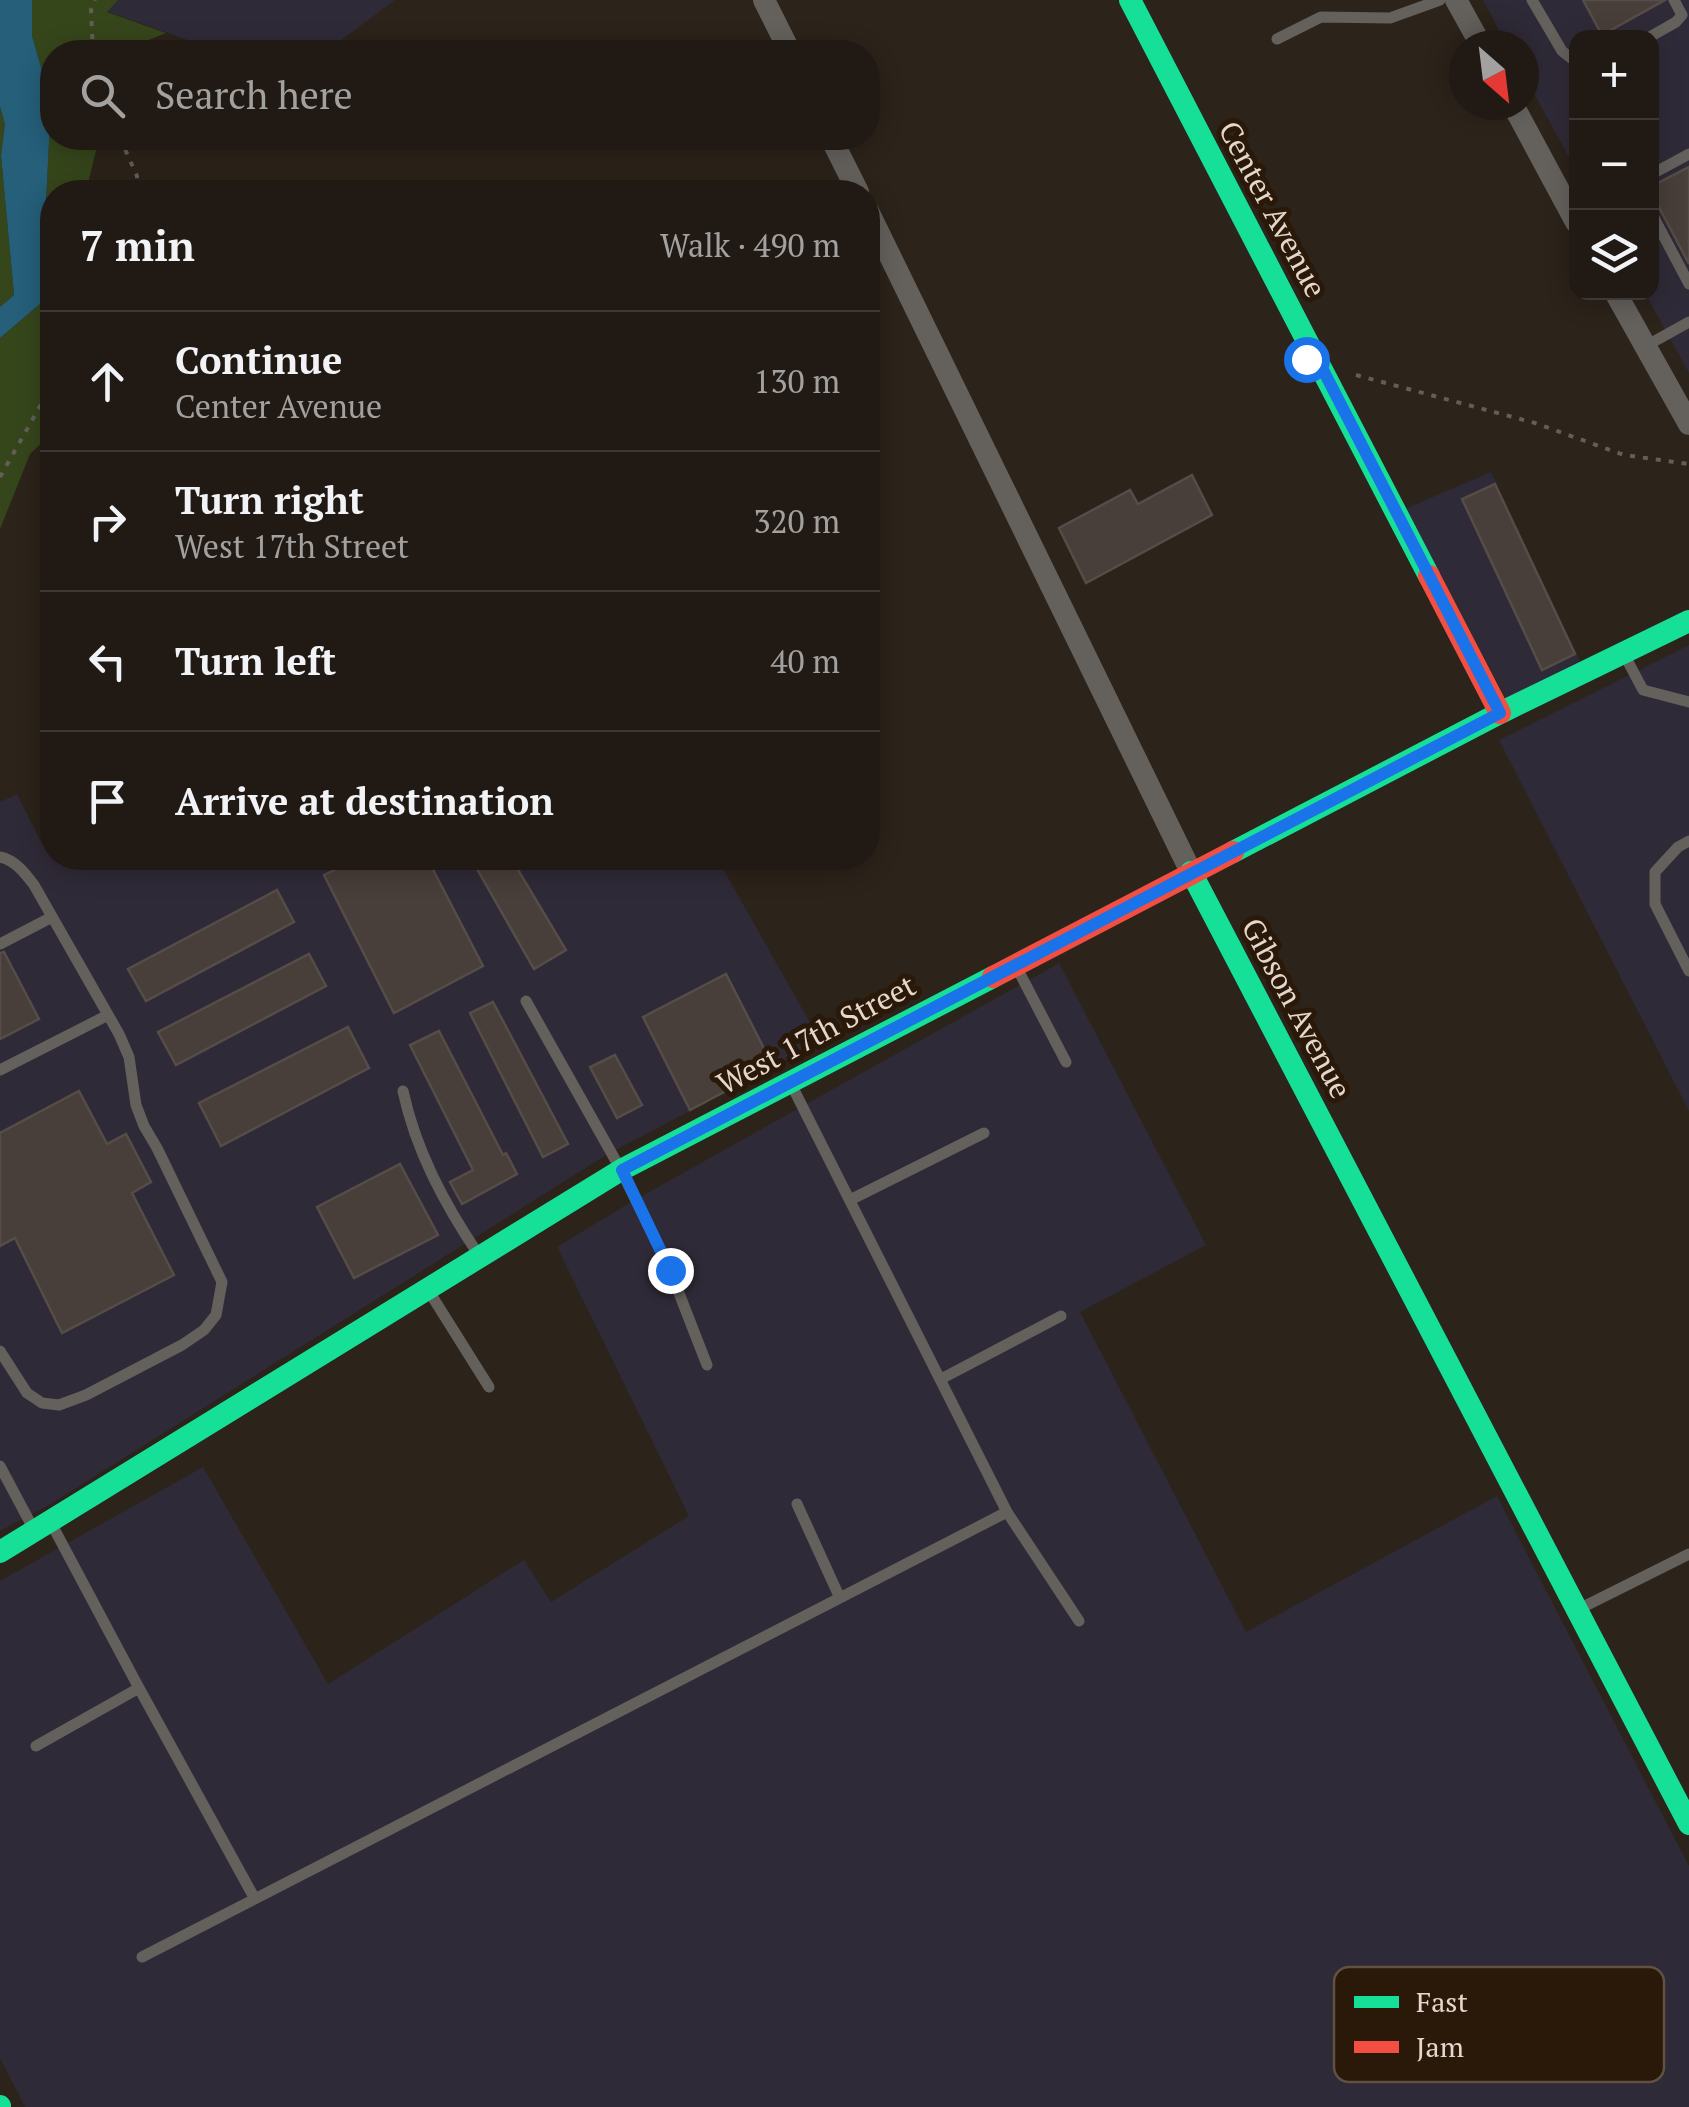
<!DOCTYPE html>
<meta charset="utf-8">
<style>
body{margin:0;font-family:"PT Serif",serif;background:#2d2722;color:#f1f3f6}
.controls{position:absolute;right:30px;top:30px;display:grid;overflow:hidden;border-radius:20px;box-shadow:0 5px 25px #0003}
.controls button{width:90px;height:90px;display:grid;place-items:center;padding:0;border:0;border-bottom:2px solid #3e3834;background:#211a14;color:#f1f3f6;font:50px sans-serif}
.compass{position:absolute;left:1449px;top:30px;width:90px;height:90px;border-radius:50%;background:#211a14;box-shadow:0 5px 25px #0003;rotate:152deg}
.stop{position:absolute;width:30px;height:30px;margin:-22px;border:8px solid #1a73e8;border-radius:50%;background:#fff}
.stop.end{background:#1a73e8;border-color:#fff;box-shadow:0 2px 10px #0008}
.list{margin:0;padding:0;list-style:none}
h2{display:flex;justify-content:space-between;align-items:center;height:130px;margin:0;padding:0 40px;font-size:42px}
h2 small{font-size:32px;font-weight:400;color:#a2a1a0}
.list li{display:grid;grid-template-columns:65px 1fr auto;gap:30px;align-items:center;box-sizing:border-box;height:140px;padding:0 40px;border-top:2px solid #3e3834}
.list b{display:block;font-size:38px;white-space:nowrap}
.list p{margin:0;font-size:32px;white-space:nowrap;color:#a2a1a0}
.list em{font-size:32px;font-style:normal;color:#a2a1a0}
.icon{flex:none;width:55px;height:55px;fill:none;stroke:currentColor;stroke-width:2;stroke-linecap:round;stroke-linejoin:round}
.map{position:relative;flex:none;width:1689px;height:2107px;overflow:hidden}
.search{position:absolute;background:#211a14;box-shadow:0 5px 25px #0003;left:40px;top:40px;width:840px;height:110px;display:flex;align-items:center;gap:25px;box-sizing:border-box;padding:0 35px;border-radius:40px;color:#a2a1a0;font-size:38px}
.panel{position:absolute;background:#211a14;box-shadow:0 5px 25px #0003;left:40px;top:180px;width:840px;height:690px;border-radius:40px}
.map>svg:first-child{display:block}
</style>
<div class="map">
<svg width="1689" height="2107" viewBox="0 0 1689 2107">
<rect width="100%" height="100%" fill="#2c231a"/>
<path fill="#2f2a37" d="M118,0H395L325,52H221L106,11Z
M1483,0H1689V373L1645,293L1652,292V38H1576V170L1524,75V45H1507Z
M1491,472L1580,661L1506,699L1405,509Z
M1689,645V1111L1499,740Z
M17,794L43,846L52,842V858H717L821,1042L608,1154L49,1505L0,1531V802Z
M1059,963L1206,1245L1080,1312L1246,1632L1497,1496L1689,1866V2107H25L0,2058V1581L203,1467L328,1684L524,1560L551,1602L689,1516L557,1247L631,1202Z"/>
<path fill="#36461b" d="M32,0H118L107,12L166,33L118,52H52V138H99L86,192H52V433L30,454L0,529V338L41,303L51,102L32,36Z
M0,107L5,124L1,155L14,295L0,307Z"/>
<path fill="#255f7a" d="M0,0H32V36L51,102L41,303L0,338V307L14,295L1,155L5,124L0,107Z"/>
<path fill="#483e3a" stroke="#564c48" stroke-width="2.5" d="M1583,0H1665L1602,35Z
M1689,167V264L1652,194V186Z
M1192,475L1212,515L1086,583L1059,528L1130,490L1138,504Z
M1495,484L1575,654L1542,670L1462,499Z
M359,858H427L483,966L394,1013L324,875Z
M495,858H511L566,950L534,969L477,869Z
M277,890L294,922L146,1001L128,969Z
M4,952L39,1019L0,1039V953Z
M309,954L326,986L176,1065L158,1032Z
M726,974L773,1066L690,1110L643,1017Z
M493,1002L568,1144L543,1157L470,1013Z
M348,1027L369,1068L221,1146L199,1103Z
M439,1031L503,1155L506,1153L517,1174L462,1204L450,1182L473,1170L410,1045Z
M615,1055L642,1105L617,1118L590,1067Z
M79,1091L107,1144L126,1134L151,1182L132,1193L174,1275L62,1333L15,1238L0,1246V1133Z
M400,1164L438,1235L354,1278L317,1207Z"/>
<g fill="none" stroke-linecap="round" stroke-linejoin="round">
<path stroke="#635e5a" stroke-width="4" stroke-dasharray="5 8" stroke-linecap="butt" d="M93,52L91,10L95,0
M120,138L137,176V192
M1356,375L1535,423L1624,455L1689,464
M0,477L52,385"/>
<path stroke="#64615d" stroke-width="11" d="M1532,0L1562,51L1576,62
M1648,38L1676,22L1682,15L1674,0
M1277,39L1321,17L1390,18L1440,0
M1652,174L1689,154
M1652,214L1689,284
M1644,347L1689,322
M1625,656L1643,690L1689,702
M1689,841L1678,847L1655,872V904L1689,971
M0,857C15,860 25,873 34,885L119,1034L129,1057L136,1105L144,1126L157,1148L222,1282L216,1315L204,1330L182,1345L86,1395L59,1405L42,1403L27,1393L0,1351
M0,944L52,917
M1017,968L1066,1062
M526,1001L621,1170L670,1270L707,1365
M0,1070L108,1015
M792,1086L1007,1512L1079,1621
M403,1091C416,1151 444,1203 478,1254
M850,1200L984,1133
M430,1293L489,1387
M941,1379L1061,1316
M0,1466L33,1528
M797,1504L839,1596
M51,1523L139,1688
M1581,1608L1689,1554
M36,1746L139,1688L255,1899
M142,1957L1007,1512"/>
<path stroke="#64615d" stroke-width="22" d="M764,0L790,52
M1456,0L1481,45
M1513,105L1576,222
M831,138L858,192
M868,211L1191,872
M1615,292L1689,424"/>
<path stroke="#16e098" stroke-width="22" d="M1130,0L1429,576
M1233,852L1500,713L1689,621
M1191,872L1689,1824
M0,1552L621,1170L993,977
M0,2106V2107"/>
<path stroke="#f24e42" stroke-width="22" d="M1429,576L1500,713
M993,977L1233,852"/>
</g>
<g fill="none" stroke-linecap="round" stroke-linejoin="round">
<path stroke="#1a73e8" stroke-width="12" d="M670,1270L622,1170L1500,713L1322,368L1306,359"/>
</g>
<g text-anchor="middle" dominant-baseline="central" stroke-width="10" stroke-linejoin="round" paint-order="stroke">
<g font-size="30" fill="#e4d7cd" stroke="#2a1808">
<text transform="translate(1273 209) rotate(62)">Center Avenue</text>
<text transform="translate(1297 1008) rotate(62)">Gibson Avenue</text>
<text transform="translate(816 1034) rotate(-28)">West 17th Street</text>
</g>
</g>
<rect x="1334" y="1967" width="330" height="115" rx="15" fill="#2a1808" stroke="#625143" stroke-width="2.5"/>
<rect x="1354" y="1996" width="45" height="12" fill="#16e098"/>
<rect x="1354" y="2041" width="45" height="12" fill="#f24e42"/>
<g font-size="28" fill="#e4d7cd">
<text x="1416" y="2012">Fast</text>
<text x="1416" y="2057">Jam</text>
</g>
</svg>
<div class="controls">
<button>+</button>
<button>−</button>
<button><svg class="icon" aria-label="layers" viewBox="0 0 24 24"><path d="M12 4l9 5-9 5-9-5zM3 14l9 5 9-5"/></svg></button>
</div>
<svg class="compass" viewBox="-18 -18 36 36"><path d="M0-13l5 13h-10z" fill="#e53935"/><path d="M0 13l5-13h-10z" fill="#a2a1a0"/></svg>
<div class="stop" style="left:1306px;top:359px"></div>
<div class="stop end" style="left:670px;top:1270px"></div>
<div class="search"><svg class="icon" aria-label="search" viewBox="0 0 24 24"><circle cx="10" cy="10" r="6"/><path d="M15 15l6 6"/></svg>Search here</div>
<section class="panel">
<h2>7 min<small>Walk · 490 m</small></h2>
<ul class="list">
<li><svg class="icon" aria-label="ahead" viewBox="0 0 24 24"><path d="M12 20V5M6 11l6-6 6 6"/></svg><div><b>Continue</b><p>Center Avenue</p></div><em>130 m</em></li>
<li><svg class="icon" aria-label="right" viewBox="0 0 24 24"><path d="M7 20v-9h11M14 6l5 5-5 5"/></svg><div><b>Turn right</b><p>West 17th Street</p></div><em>320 m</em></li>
<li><svg class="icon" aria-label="left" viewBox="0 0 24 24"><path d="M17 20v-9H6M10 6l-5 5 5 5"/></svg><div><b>Turn left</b></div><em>40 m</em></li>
<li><svg class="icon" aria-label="arrive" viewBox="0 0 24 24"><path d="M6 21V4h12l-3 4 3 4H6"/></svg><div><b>Arrive at destination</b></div></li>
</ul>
</section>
</div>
